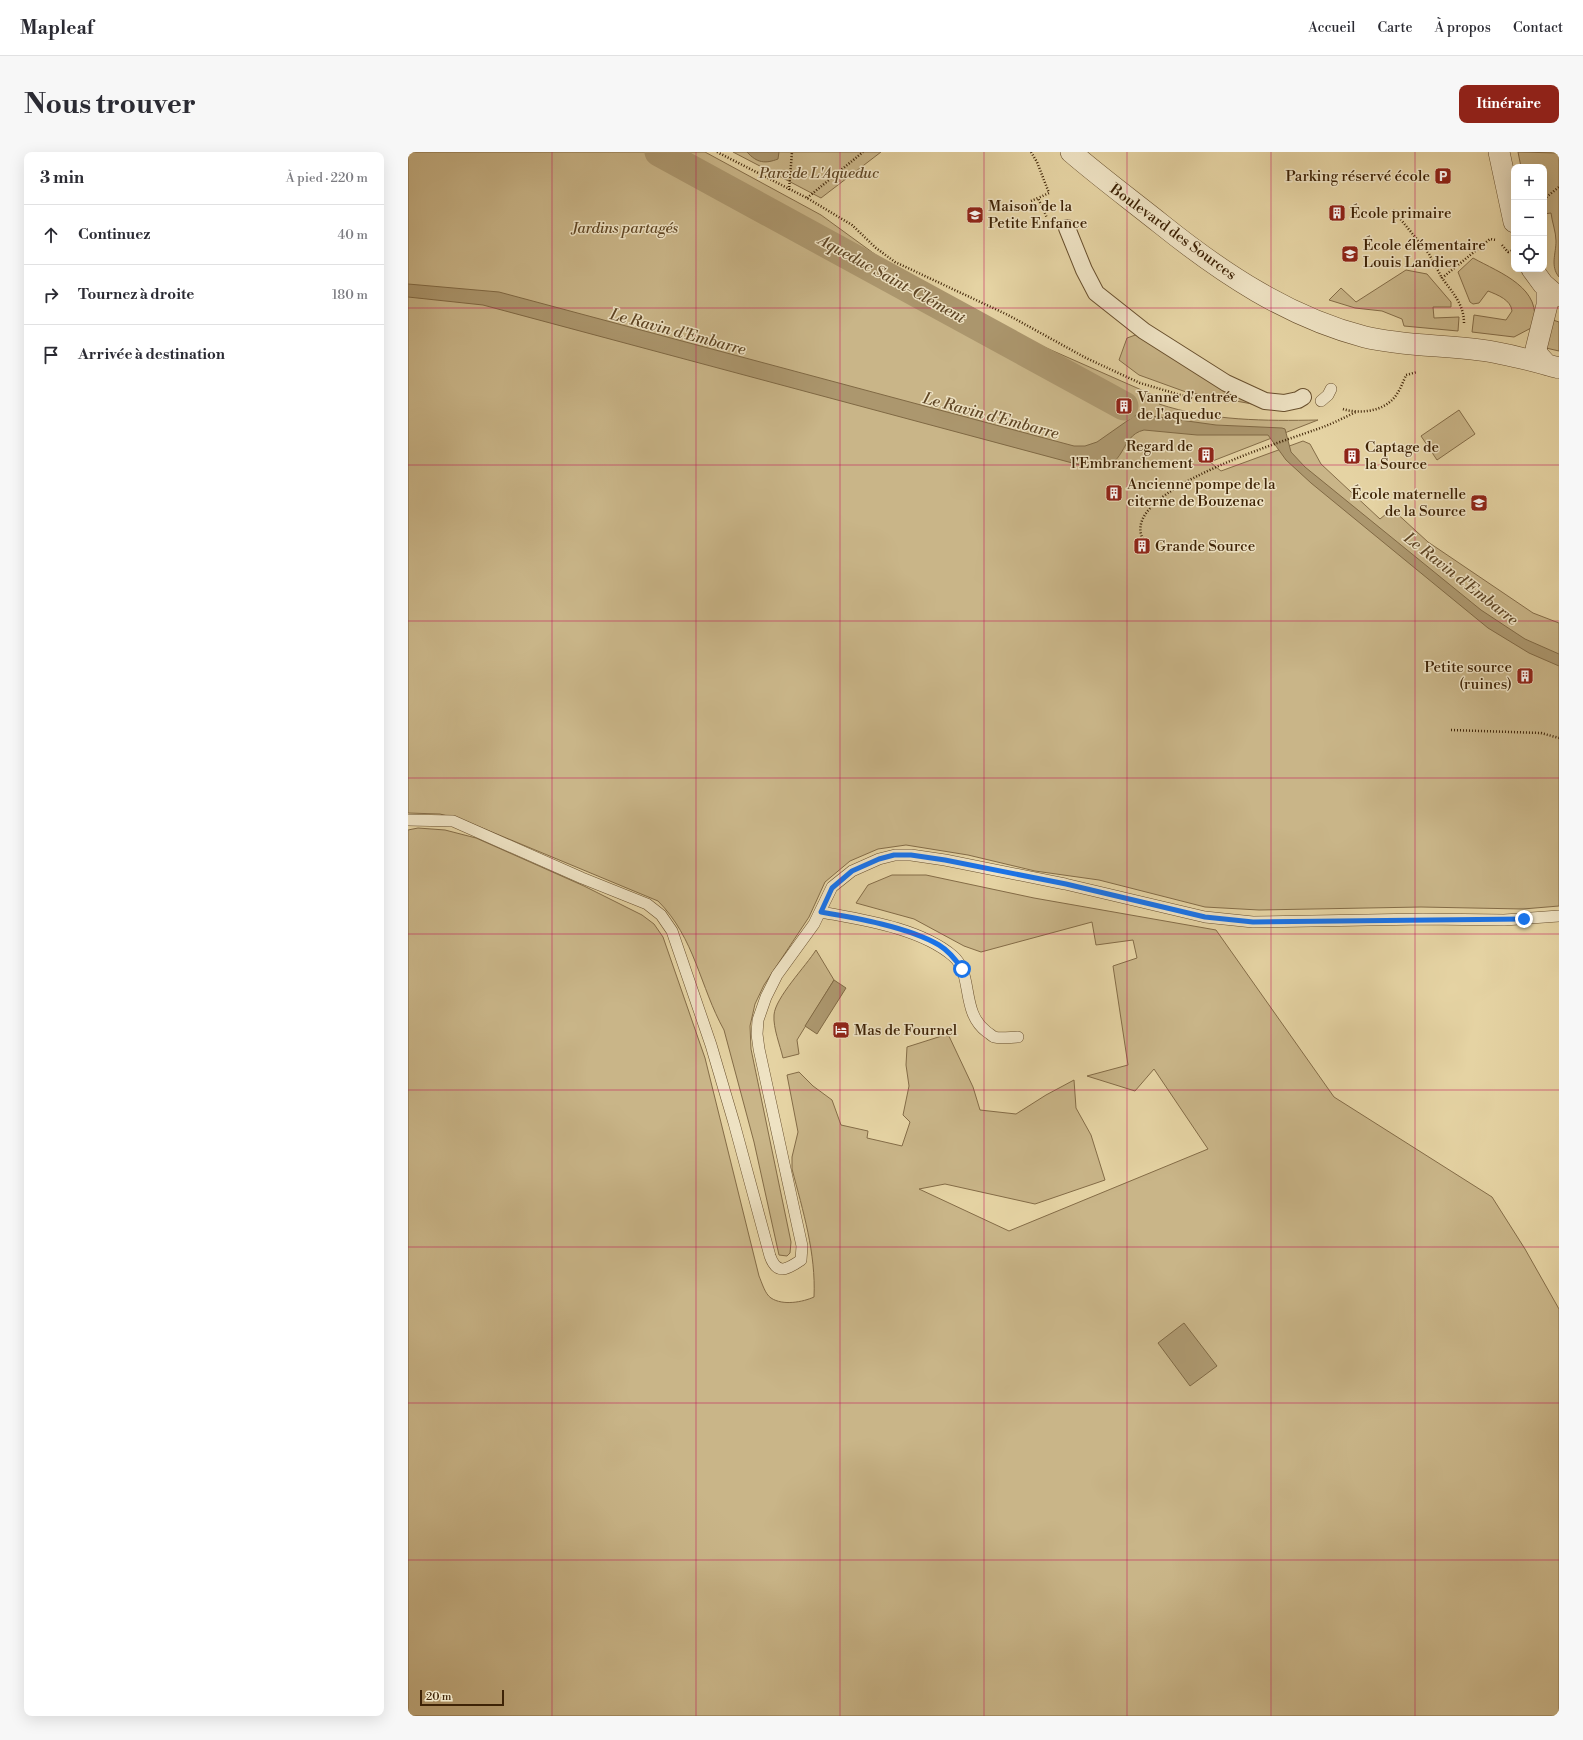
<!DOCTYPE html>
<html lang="fr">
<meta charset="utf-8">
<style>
body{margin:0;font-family:"Libre Bodoni",serif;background:#f7f7f7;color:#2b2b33}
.controls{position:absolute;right:12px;top:12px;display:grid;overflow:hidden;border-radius:8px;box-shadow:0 4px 16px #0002}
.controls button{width:36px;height:36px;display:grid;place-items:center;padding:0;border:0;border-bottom:1px solid #e1e1e2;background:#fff;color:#2b2b33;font:20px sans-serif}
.scale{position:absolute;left:12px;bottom:10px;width:84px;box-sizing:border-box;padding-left:4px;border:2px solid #3e2306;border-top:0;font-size:11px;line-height:14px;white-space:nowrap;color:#3e2306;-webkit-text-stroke:3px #eee2c3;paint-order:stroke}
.stop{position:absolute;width:12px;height:12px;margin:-9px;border:3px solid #1a73e8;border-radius:50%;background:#fff}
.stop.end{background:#1a73e8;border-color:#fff;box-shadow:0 1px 4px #0008}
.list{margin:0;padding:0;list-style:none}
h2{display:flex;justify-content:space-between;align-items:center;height:52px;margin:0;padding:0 16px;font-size:17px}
h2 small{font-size:13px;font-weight:400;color:#7c7c81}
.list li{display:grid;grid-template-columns:26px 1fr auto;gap:12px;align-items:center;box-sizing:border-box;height:60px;padding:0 16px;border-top:1px solid #e1e1e2}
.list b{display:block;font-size:15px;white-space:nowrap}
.list em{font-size:13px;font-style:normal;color:#7c7c81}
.icon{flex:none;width:22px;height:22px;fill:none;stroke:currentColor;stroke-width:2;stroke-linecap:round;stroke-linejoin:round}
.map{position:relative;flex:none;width:1151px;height:1564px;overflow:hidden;border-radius:8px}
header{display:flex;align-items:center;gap:24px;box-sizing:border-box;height:56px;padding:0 20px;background:#fff;border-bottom:1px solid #e1e1e2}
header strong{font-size:19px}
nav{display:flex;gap:22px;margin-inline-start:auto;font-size:14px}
.intro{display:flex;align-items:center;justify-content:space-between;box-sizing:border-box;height:96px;padding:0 24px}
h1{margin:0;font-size:28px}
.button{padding:10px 18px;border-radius:8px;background:#8f2418;color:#fff;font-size:14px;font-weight:700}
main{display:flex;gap:24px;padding:0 24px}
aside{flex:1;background:#fff;border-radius:8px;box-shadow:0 4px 16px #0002}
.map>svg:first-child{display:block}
</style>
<header>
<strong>Mapleaf</strong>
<nav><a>Accueil</a><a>Carte</a><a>À propos</a><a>Contact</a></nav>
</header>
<div class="intro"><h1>Nous trouver</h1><a class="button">Itinéraire</a></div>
<main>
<aside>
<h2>3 min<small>À pied · 220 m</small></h2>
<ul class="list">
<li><svg class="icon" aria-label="ahead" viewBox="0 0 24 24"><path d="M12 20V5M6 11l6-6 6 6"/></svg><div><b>Continuez</b></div><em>40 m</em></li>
<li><svg class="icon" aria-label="right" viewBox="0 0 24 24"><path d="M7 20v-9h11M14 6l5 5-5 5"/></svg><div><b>Tournez à droite</b></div><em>180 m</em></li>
<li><svg class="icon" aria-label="arrive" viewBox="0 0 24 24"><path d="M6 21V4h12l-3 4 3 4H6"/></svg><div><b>Arrivée à destination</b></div></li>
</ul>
</aside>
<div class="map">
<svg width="1151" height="1564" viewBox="0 0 1151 1564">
<rect width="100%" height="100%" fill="#e5d3a3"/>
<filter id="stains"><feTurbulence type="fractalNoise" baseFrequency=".005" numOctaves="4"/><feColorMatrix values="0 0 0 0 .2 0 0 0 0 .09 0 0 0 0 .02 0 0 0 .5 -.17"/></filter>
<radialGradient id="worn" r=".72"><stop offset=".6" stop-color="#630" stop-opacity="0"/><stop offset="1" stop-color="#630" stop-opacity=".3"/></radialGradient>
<path fill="#c9b588" stroke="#846c47" d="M0,0H237L400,90L405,82L255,0H297L413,63L490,119L567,157L609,183L754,247L751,252C802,269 858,269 910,268L802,310L813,319L895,289L902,292L913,312L972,367L984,357L1020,390L1125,461L1151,471V754L1115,757L1013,755L851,758L797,755L691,728L627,719L560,703L498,693L470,697L442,709L417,730L401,765L356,833L347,852L342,874L343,897L383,1090L382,1101L379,1104L371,1103L346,990L316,878C292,835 287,786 250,749L55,668L32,662L0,661Z
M325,0H473L413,46Z
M1110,0L1151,1V125C1142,114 1148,102 1148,89C1148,80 1144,70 1143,61L1136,62V15H1113Z
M1065,106C1092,121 1136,136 1125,175L1106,185L1064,180L1066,163L1098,168L1104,159C1103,148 1090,143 1080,139L1071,151L1065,152L1062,150L1050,120Z
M998,118L1019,122L1043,150V155H1025L1026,166L1051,165L1050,179L996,174L994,167L974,159L947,156L921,148L933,136L948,150Z
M1145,168L1151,170V199L1138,196Z
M733,181L861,255L778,240L731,223L711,208L719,186Z
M1051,258L1067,282L1029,308L1013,284Z
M10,676L37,678L68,686L176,734L234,763L246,772L255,785L297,906L351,1124C354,1131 357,1142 363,1146C375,1154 395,1150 406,1145C408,1101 395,1059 384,1017V1005L390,980L379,923L391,920L405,934L424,948L433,973L460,979L459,986L494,994L502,970L495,963L501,934L498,913L499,895L540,882L565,935L572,958L608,962L638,943L666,928L668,956L683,983L697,1028L627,1052L537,1032L511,1037L601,1079L800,997L746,917L727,939L679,924L720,913L705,814L729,806L725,788L688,793L684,770L573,800L556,794L506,767L448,751L460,733L484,723H518L626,746L808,778L926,945L1084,1045L1117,1097L1151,1157V1564H0V678Z
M408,798L426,828L389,888L391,902L375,906C372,893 365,876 366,863C367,846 398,814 408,798Z"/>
<path fill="#ac976e" stroke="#806944" d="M339,0H371L370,7C357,12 349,11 339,0Z
M0,132L91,140L666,294H677L689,290L729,262L808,273L874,276L877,277L883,300L897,315L1073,458L1117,487L1151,502V514L1121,501L1080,476L903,331L878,308L860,283H789L736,278C710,284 720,318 683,316L75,153L0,145Z
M426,828L438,836L409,882L397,874Z
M776,1171L809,1214L782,1234L750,1191Z"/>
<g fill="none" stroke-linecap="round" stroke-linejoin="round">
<path stroke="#ac976e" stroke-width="29" d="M251,0L716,254"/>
<g stroke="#684f2d" stroke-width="12">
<path id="service" d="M913,249L920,243L923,237
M0,668L45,669L174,726L239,752L253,763L264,779L303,893L326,971L362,1104C369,1124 380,1117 393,1108L394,1094L351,897L349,882L350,868L358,845L369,823L406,772L424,735L444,719L471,707L487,703H503L537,708L657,732L797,765L845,770L1015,767L1096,768L1151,764
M413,760C455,768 512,776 545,804C566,822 552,860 579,880C581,881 584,884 586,885C593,887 603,885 610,885"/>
</g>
<g stroke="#684f2d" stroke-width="18">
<path id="pedestrian" d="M659,76L676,118L688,141L736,179L818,231L857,249L876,251L890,248L895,245"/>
</g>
<g stroke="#684f2d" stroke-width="22">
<path id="minor" d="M663,0C692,25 723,48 753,72C814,121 880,165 957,185C995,194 1034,193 1072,198C1098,201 1125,209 1151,216
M1091,0L1106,70
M1124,117L1135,132L1149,144
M1139,136V153L1128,197L1130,203L1139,213"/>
</g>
<path stroke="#3e2306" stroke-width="2.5" stroke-dasharray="1 2" stroke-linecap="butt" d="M309,0L399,46L444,73L468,96L487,110L600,163L678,206L732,231L776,244L803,250
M623,0L629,10L641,41L630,46
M381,38L384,0
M399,46L455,0
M1136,47L1151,35
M623,49L630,46L639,66
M985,58L1021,102L1034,126
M1094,93L1100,100L1106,98
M1056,171C1056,152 1044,140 1034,126L1082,87L1088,88
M935,257C950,262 973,260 985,247C991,241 995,230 998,223L1009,220
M735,387C709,338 884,287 915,275C926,271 937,265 948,260
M1043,578L1133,581L1151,586"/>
<use href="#service" stroke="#eee2c3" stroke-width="11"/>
<use href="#pedestrian" stroke="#eee2c3" stroke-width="16"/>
<use href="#minor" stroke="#eee2c3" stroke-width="21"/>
</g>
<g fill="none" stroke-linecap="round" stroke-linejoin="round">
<path stroke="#1a73e8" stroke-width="5" d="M554,817C548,808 541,799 531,793C500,775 448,766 413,760L424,736L444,719L471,707L486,703H503L537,708L658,732L797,765L845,770L1116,767"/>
</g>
<path fill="none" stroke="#c2185b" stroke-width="1" stroke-opacity="0.55" d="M144,0V1564M288,0V1564M432,0V1564M576,0V1564M719,0V1564M863,0V1564M1007,0V1564M0,156H1151M0,313H1151M0,469H1151M0,626H1151M0,782H1151M0,938H1151M0,1095H1151M0,1251H1151M0,1408H1151"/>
<defs>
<g id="parking-square" transform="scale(0.9)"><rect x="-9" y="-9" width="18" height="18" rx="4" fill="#8f2418" stroke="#eee2c3"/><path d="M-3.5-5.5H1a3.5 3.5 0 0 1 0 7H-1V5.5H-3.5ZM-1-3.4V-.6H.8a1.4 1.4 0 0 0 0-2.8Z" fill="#fff"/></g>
<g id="building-square" transform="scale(0.9)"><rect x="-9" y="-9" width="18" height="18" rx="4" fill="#8f2418" stroke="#eee2c3"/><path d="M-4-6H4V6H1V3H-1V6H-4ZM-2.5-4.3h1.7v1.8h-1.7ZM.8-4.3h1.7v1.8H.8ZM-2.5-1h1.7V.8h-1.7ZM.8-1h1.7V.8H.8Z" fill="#fff"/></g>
<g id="school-square" transform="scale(0.9)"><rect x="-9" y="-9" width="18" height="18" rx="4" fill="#8f2418" stroke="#eee2c3"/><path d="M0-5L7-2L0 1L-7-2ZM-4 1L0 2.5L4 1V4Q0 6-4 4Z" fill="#fff"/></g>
<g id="hotel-square" transform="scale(0.9)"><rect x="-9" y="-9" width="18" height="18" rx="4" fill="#8f2418" stroke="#eee2c3"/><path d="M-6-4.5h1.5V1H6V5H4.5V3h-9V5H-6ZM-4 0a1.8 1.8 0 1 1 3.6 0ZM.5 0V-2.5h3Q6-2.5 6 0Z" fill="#fff"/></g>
</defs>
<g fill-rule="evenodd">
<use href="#parking-square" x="1035" y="24"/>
<use href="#building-square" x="929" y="61"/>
<use href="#school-square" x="567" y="63"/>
<use href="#school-square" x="942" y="102"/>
<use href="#building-square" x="716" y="254"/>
<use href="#building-square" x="798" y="303"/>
<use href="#building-square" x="944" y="304"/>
<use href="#building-square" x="706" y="341"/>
<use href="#school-square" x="1071" y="351"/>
<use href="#building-square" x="734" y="394"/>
<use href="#building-square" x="1117" y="524"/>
<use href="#hotel-square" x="433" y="878"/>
</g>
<g text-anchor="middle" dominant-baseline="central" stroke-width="3" stroke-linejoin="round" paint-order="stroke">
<g font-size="15" font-style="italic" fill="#614826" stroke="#eee2c3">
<text x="411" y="21">Parc de L'Aqueduc</text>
<text x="217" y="76">Jardins partagés</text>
</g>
<g font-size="15" fill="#3e2306" stroke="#eee2c3" text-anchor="start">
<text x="1022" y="24" text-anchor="end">Parking réservé école</text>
<text x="580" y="54">Maison de la<tspan x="580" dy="17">Petite Enfance</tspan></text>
<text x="942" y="61">École primaire</text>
<text x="955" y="93">École élémentaire<tspan x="955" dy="17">Louis Landier</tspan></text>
<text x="729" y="245">Vanne d'entrée<tspan x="729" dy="17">de l'aqueduc</tspan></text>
<text x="785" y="294" text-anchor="end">Regard de<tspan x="785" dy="17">l'Embranchement</tspan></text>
<text x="957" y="295">Captage de<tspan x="957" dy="17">la Source</tspan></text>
<text x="719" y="332">Ancienne pompe de la<tspan x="719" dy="17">citerne de Bouzenac</tspan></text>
<text x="1058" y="342" text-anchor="end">École maternelle<tspan x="1058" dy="17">de la Source</tspan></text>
<text x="747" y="394">Grande Source</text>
<text x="1104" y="515" text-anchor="end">Petite source<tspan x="1104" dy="17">(ruines)</tspan></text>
<text x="446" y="878">Mas de Fournel</text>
</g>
<g font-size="15" fill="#3e2306" stroke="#eee2c3">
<text transform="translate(765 80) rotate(36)">Boulevard des Sources</text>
</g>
<g font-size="16" font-style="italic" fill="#5f4625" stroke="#eee2c3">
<text transform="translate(484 127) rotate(29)">Aqueduc Saint-Clément</text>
<text transform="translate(270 180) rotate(15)">Le Ravin d'Embarre</text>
<text transform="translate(583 264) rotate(15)">Le Ravin d'Embarre</text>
<text transform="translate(1053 427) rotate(38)">Le Ravin d'Embarre</text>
</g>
</g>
<rect width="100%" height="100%" filter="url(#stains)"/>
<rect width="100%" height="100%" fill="url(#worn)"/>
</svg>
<div class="controls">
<button>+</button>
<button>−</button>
<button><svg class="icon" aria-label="locate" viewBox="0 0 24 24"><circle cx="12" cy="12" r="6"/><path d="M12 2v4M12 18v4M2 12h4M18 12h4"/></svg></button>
</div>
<div class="scale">20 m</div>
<div class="stop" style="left:554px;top:817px"></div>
<div class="stop end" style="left:1116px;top:767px"></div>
</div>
</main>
